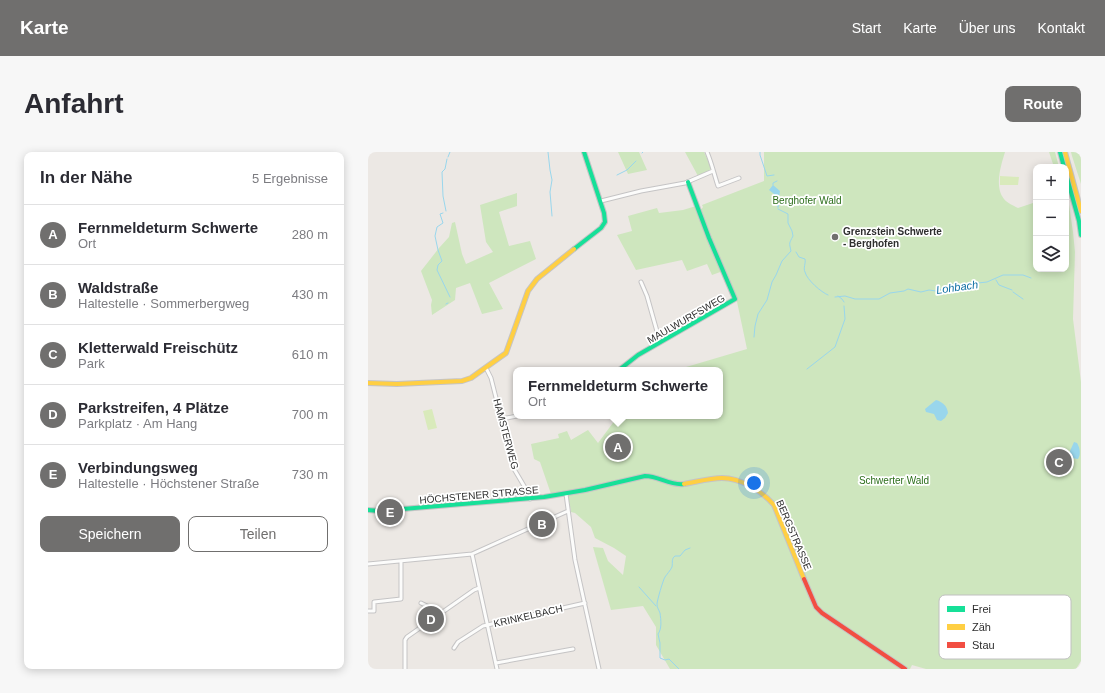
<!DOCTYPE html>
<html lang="de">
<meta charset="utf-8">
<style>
body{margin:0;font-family:Helvetica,sans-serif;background:#f7f7f7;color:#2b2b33}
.controls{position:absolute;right:12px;top:12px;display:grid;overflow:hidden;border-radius:8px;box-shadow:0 2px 10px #0003}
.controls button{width:36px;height:36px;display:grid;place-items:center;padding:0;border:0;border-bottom:1px solid #e1e1e2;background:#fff;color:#2b2b33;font:20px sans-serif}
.you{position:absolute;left:386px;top:331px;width:14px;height:14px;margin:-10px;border:3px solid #fff;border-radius:50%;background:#1a73e8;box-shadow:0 0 0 6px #1a73e833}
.badge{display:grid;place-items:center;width:26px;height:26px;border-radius:50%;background:#706f6e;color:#fff;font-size:13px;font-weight:700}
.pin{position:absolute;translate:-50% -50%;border:2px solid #fff;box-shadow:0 1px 4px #0006}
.popup{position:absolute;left:145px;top:215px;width:210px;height:52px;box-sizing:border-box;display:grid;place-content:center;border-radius:8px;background:#fff;filter:drop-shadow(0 1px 3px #0005);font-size:13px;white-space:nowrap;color:#7c7c81}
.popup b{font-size:15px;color:#2b2b33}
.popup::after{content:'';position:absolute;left:50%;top:100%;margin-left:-8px;border:8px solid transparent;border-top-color:#fff}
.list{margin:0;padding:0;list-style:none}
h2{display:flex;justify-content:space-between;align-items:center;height:52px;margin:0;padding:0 16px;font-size:17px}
h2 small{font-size:13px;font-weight:400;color:#7c7c81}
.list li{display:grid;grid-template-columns:26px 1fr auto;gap:12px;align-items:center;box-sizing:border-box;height:60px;padding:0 16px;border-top:1px solid #e1e1e2}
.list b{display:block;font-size:15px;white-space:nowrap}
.list p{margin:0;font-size:13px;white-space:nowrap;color:#7c7c81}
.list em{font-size:13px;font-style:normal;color:#7c7c81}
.actions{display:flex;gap:8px;padding:12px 16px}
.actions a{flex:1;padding:9px 0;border:1px solid #706f6e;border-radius:8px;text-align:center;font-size:14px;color:#706f6e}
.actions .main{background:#706f6e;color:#fff}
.icon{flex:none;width:22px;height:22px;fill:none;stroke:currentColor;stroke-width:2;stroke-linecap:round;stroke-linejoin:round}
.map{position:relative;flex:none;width:713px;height:517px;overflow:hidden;border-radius:8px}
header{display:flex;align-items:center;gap:24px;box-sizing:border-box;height:56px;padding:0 20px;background:#706f6e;color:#fff}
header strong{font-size:19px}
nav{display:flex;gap:22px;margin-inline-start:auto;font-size:14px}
.intro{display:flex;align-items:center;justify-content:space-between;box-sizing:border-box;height:96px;padding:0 24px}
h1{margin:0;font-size:28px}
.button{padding:10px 18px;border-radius:8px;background:#706f6e;color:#fff;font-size:14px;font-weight:700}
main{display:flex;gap:24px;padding:0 24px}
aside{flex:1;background:#fff;border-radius:8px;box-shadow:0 2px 10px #0003}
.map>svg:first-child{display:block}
</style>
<header>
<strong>Karte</strong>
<nav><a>Start</a><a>Karte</a><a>Über uns</a><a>Kontakt</a></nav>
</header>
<div class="intro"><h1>Anfahrt</h1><a class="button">Route</a></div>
<main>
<aside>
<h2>In der Nähe<small>5 Ergebnisse</small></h2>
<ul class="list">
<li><span class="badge">A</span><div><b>Fernmeldeturm Schwerte</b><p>Ort</p></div><em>280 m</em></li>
<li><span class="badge">B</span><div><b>Waldstraße</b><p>Haltestelle · Sommerbergweg</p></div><em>430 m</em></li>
<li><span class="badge">C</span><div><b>Kletterwald Freischütz</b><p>Park</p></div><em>610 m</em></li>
<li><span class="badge">D</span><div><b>Parkstreifen, 4 Plätze</b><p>Parkplatz · Am Hang</p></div><em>700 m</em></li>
<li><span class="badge">E</span><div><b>Verbindungsweg</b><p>Haltestelle · Höchstener Straße</p></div><em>730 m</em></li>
</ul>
<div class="actions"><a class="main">Speichern</a><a>Teilen</a></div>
</aside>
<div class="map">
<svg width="713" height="517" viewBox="0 0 713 517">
<rect width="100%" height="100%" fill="#ece8e4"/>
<path fill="#cee6be" d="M250,0H271L279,18L260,22Z
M317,0H336L343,15L342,19L330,24Z
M396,0H637C633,13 626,35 636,47C639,51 646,54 650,56L668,50V117H698V36L700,42V46L705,80L707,100L705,167L713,230V509L708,517H558L544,513L542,517H302L288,493V475L275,454L243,458L225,395L235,396L240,409L255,423L258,404L246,396L227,386L223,375L207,361L203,360L200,344L203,342V338L183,342L172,310L166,307L163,292L191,286L190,282L199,279L203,288L220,278L230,291L250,264H352V218H308L379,197L368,145L342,86L332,59L335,55L334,53L396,29Z
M681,0H687L691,15H686Z
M703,0H713V32L704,4Z
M149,41V54L131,60L141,94L162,89L168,107L121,131L135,157L114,162L102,131L88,136L87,148L64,163L63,153L64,148L53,119L71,96L81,85L84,71L87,70L94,102L98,112L125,100L118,90L112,53Z
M328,54L355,119L344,123L339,112L319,119L314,108L268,118L249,83L264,79L260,64L289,56L291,61L315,58Z"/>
<path fill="#d9eabb" d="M632,24L651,25L650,33H632Z
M64,257L69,276L60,278L55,259Z"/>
<path fill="#99d6ec" d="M405,33L412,39L411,45L412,50L410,57L406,42L401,38Z
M568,248C575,250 579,254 580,261L577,266L573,269L569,268L566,262L558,260L557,257Z
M706,290L709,291C712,296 713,302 710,307L704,306L702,305V299Z"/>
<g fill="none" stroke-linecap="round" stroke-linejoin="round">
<path stroke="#99d6ec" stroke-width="1" d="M180,0L182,18L184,28L182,40L184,64
M392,0V3L399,24L406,23
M274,1L275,0
M80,5L82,0
M249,23L259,18L268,9
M405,33V31L409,29
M78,59L75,44L74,20L77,17L79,7
M75,61L72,62L75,71L69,75L67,84L70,98L74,109L70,113L69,118L82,145
M428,100L431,105L437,107C438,111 435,116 437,120C439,128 453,140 460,143
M628,128L631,133L644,138
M645,140L655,147
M470,144L474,147L476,150
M467,145L477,144L487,147H511L522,141L536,139L540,137L553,140L561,138L568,139L583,134L619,130L635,123H655L663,126
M78,152L80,151
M386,185L387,174L390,162L399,148L404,130L408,123L414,109L423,99C421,90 421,92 425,84L424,79L420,71V62L410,57
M439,217L467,195L477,167L476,154
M677,311C686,310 695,312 703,305
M271,435L288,454
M311,517L301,507L297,508L292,506V491L290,482C294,477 293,468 292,461C291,458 289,456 289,452C289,449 295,428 297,425C299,422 302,419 304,415C305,410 303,407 307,404H312L317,398L322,396"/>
<g stroke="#c5c4c5" stroke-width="5">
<path id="street" d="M339,0C344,12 346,22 350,34L371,26
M233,49L273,39L317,31L345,19
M273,130L279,144L292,190
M118,216L123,226L146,317L162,344V347
M134,267L149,264
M198,342L207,408L231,517
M104,402L129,517
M0,412L104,402L200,359
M53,451L65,457L71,462
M0,459H6V450L33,447V409
M86,496L90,490L115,474L217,451
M128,511L205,497
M37,517V488L39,485L106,438L111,436"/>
</g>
<g stroke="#c5c4c5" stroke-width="6">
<path id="fast" d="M692,0L696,15
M698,22L711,69L713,83
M206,97L233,76L237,70L236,61L216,0
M251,218L270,203L367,147L341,86L320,30
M0,358L11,359L176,345L217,338L277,324C291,324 302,334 316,332"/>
</g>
<g stroke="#c5c4c5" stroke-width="6">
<path id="slow" d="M697,0L713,59
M0,231L29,232L94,229L103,226L138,201L160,139L169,127L206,97
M316,332C328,330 342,326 354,326C373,326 394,339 406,353L436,427"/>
</g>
<g stroke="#c5c4c5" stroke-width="6">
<path id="jam" d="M436,427L448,455L454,461L537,517"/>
</g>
<use href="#street" stroke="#fcfcfb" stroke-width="3"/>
<use href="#fast" stroke="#16e098" stroke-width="4"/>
<use href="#slow" stroke="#ffcf43" stroke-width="4"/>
<use href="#jam" stroke="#f24e42" stroke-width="4"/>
</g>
<circle fill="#706f6e" stroke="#fff" stroke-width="1.5" cx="467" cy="85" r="4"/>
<g text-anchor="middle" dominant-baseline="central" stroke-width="3.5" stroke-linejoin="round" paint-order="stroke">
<g font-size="10" fill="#2c6e1b" stroke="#fff">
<text x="439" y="48">Berghofer Wald</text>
<text x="526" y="328">Schwerter Wald</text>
</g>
<g font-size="10" font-weight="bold" fill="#2e2e2e" stroke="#fff" text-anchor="start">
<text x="475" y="79">Grenzstein Schwerte<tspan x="475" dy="12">- Berghofen</tspan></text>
</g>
<g font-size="10" fill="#2e2e2e" stroke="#fff">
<text transform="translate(318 167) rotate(-30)">MAULWURFSWEG</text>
<text transform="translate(138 282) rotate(75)">HAMSTERWEG</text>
<text transform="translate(111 343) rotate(-5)">HÖCHSTENER STRASSE</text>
<text transform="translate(426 383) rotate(67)">BERGSTRASSE</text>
<text transform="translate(160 464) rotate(-13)">KRINKELBACH</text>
</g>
<g font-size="11" font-style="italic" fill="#0d6fa3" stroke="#fff">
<text transform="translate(589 135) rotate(-8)">Lohbach</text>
</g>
</g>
<rect x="571" y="443" width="132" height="64" rx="6" fill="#fff" stroke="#c0c0c0" stroke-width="1"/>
<rect x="579" y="454" width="18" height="6" fill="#16e098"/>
<rect x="579" y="472" width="18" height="6" fill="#ffcf43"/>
<rect x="579" y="490" width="18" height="6" fill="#f24e42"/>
<g font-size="11" fill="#2e2e2e">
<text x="604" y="461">Frei</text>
<text x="604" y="479">Zäh</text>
<text x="604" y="497">Stau</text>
</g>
</svg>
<div class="controls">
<button>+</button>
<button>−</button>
<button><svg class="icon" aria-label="layers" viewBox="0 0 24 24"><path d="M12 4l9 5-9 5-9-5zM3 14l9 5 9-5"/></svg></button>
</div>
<div class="you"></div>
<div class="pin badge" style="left:250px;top:295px">A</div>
<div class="popup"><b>Fernmeldeturm Schwerte</b>Ort</div>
<div class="pin badge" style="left:174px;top:372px">B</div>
<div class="pin badge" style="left:691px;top:310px">C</div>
<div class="pin badge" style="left:63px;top:467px">D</div>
<div class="pin badge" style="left:22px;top:360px">E</div>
</div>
</main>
